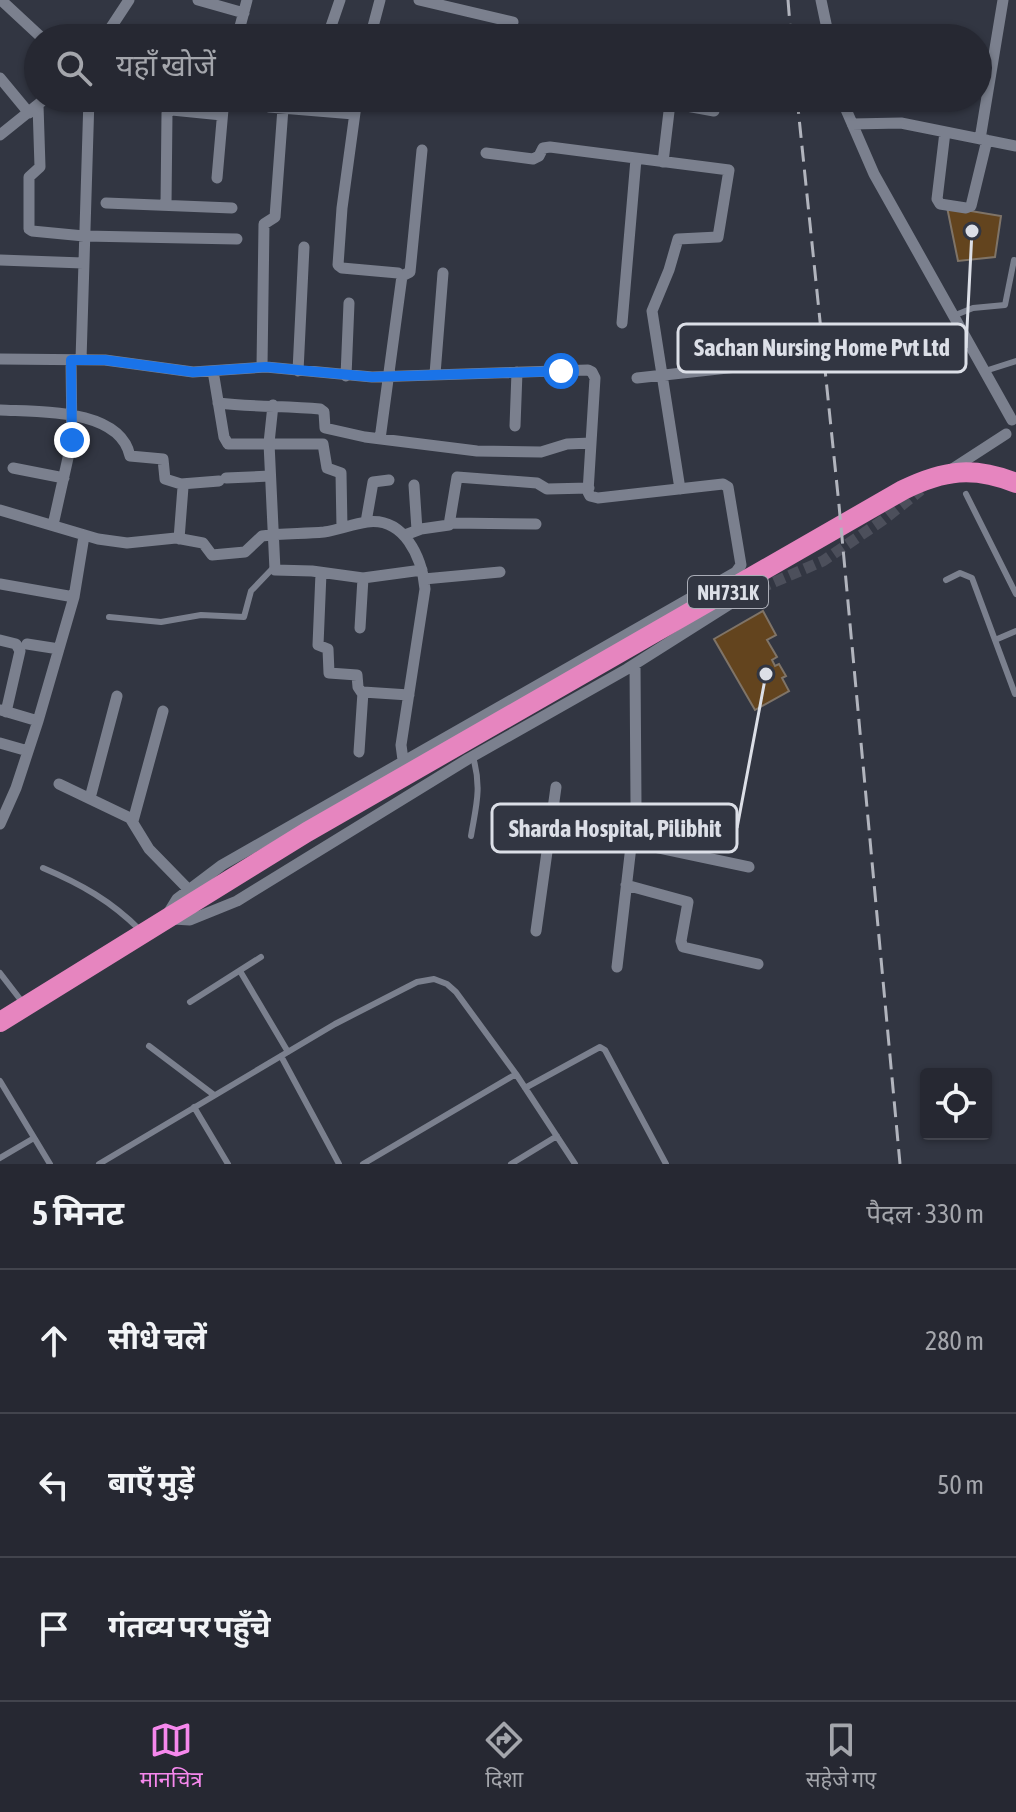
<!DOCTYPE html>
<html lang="hi">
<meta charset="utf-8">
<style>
body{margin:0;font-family:"Asap Condensed","Noto Sans Devanagari",sans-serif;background:#32343e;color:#f1f3f6}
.controls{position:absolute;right:24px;bottom:24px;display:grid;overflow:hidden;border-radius:8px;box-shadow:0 2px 6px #0004}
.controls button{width:72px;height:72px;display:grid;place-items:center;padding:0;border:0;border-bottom:2px solid #42444d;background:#262832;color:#f1f3f6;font:40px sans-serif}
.stop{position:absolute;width:24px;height:24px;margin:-18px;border:6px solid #1a73e8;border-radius:50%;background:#fff}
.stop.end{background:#1a73e8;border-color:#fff;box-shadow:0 2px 8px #0008}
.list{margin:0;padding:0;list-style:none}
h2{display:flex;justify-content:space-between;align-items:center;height:104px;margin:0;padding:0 32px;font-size:34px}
h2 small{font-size:26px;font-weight:400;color:#a4a6ac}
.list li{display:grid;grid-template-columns:52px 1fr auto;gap:24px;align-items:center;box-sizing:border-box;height:144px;padding:0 32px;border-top:2px solid #42444d}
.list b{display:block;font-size:30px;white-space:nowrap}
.list em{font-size:26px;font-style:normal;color:#a4a6ac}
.icon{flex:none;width:44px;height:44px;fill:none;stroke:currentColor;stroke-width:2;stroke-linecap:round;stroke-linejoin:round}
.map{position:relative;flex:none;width:1016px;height:1164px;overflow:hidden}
.search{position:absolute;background:#262832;box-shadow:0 2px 6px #0004;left:24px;right:24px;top:24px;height:88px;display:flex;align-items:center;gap:20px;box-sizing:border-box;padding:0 28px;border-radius:44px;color:#a4a6ac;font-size:30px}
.sheet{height:536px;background:#262832}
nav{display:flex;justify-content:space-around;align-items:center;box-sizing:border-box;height:112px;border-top:2px solid #42444d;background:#262832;font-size:22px;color:#a4a6ac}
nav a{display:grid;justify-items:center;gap:4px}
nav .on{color:#f688ed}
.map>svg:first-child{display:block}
</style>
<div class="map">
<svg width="1016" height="1164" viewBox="0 0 1016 1164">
<rect width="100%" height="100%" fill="#323642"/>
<path fill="#63441e" stroke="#7f7468" stroke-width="2" d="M947,207L1001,216L995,257L958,261Z
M763,611L776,635L767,640L777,657L772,660L775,666L779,664L786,676L782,678L789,691L755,710L714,639Z"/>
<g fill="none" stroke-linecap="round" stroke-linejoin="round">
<path stroke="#4c4f5b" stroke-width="11" stroke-dasharray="11 5.5" stroke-linecap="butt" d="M744,595L823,561L883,520L921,490"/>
<path stroke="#7b808e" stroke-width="6" d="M953,316L973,308L1005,305L1014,260
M985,371L1016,361
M966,494L1016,594
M946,580L960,573L972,578L1015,694
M109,617L161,622L201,615L244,617L251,591L273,568
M995,640L1016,631
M471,836C476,806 482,788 473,757
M43,868C81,884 111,901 140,930
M240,971L288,1052
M0,973L23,1003
M190,1002L261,957
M149,1046L214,1095
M281,1056L339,1164
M0,1081L50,1164
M525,1088L600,1047L605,1050L666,1164
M194,1107L228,1164
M0,1158L34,1138
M99,1164L335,1024L417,982L434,979L447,984L456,992L516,1074L575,1164
M363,1164L516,1074
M511,1164L557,1136"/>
<path stroke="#7b808e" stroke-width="11" d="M1,0L42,38
M198,0L244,13
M419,0L513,22
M821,0L829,38
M111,27L132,38
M104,38L129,0
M237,38L247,0
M327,38L340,0
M370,38L380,0
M0,78L29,113
M268,98L269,107L354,114
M357,98L342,208L338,265L342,268L398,273L402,276L380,439
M643,98L714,111
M841,98L874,174L1012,420
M129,99V98
M38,105L40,167L29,177V229L32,231L84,236L237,239
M852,124L901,123L1016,146
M945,132L937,199L940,204L966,208L971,206L987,140
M0,135L46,98
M980,139L1003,0
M486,153L533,159L539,156L543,148L550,147L729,170L718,237L678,239L669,270L652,311L680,489
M663,162L670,103
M217,178L224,98
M106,203L232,208
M166,205L167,113L172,110L222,115
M0,260L83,263
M402,276L410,272L422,150
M622,323L636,159
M0,359L105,360L193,372L266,367L372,377L588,370L592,372L595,378L588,492L590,496L598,498L723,484L728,487L741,565L736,572L222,865L177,899L169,912
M81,360L89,98
M262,367L264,224L275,217L283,108
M213,371L224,437L228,444H323L327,468L341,473L342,528
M298,371L304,247
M435,374L443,273
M346,376L349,303
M637,378L755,365
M218,403C252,407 286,406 320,409L324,412L325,428L365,437L477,451L541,452L567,444L591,443
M273,405L269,443L275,570L312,571L363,578L422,570
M0,410C38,412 120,408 130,456L163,459L165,479L181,484L183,487L179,539
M515,426L517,372
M13,468L64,478
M949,471L1006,434
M226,478L270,476
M181,484L219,481
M414,485L417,530
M0,510L98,539L127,543L176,538L203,543L212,555L245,552L262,536C282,533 303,534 324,532C339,530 352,524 367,522C404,517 422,557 425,589L401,745L403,760
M366,522L373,482L389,480
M450,523L536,524
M53,525L72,440L71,360
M405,535L421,529L449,525L457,477L537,483L547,489L589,488
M321,573L318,645L328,649L329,673L357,675L358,687L362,693
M424,579L500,572
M0,584L74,597
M360,628L363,578
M0,640L16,644L20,651L6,712
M27,644L59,649
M1,710L38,721
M0,743L28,751
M359,752L363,692L409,695
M59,784L130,818L149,849L189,890
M90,798L117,696
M133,821L163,711
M0,824L16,788L38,721L74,597L84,536
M550,832L594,836L633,828
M631,842L749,867
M626,885L688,902L681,941L683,947L758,964
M173,919L190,920L237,901L468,759L627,669L744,595
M536,931L556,787
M617,967L636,803L635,664"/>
<path stroke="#e685bf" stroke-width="20" d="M0,1022L307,832L903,490C944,470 973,466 1016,483"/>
<path stroke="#b1b4bd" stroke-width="3" stroke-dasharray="16 8" stroke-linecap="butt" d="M788,0L791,38
M797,98L839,505L900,1164"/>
</g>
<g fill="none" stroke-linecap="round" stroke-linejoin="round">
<path stroke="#1a73e8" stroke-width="10" d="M72,440L71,360H105L193,372L266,367L372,377L561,371"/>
</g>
<g text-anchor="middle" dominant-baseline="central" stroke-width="6" stroke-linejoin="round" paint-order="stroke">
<rect fill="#323642" stroke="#a9acb6" stroke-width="2" x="688" y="576" width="80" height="32" rx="6"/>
<g font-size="20" font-weight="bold" fill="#dcdfe7">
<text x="728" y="592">NH731K</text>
</g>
</g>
<path fill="none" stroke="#dcdfe7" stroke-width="3" d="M972 231L966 348M766 674L737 828"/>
<g fill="#dcdfe7" stroke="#323642" stroke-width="3">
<circle cx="972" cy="231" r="8"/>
<circle cx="766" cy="674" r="8"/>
</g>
<g fill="#323642" stroke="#dcdfe7" stroke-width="3">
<rect x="678" y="324" width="288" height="48" rx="8"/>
<rect x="492" y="804" width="245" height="48" rx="8"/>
</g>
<g font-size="24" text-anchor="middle" font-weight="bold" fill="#dcdfe7">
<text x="822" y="356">Sachan Nursing Home Pvt Ltd</text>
<text x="615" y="837">Sharda Hospital, Pilibhit</text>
</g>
</svg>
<div class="controls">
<button><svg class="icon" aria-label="locate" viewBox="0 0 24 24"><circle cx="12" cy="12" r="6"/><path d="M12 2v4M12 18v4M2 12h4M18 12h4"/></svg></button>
</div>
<div class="stop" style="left:561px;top:371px"></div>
<div class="stop end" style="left:72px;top:440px"></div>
<div class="search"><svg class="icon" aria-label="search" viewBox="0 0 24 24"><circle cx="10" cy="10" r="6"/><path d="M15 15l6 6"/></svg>यहाँ खोजें</div>
</div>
<section class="sheet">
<h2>5 मिनट<small>पैदल · 330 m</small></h2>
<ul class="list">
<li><svg class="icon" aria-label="ahead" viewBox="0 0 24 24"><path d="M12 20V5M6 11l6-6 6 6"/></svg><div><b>सीधे चलें</b></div><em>280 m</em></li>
<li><svg class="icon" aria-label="left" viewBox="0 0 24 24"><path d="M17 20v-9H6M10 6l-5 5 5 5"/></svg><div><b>बाएँ मुड़ें</b></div><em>50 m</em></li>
<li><svg class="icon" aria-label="arrive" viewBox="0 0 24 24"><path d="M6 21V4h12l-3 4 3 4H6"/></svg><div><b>गंतव्य पर पहुँचे</b></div></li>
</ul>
</section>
<nav>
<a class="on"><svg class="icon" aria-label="map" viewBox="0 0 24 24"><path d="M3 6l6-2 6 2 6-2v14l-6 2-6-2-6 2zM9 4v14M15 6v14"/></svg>मानचित्र</a>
<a><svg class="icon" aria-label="directions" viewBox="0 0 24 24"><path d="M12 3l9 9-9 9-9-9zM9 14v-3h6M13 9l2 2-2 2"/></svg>दिशा</a>
<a><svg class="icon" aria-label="saved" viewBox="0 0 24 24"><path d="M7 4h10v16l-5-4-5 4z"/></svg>सहेजे गए</a>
</nav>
